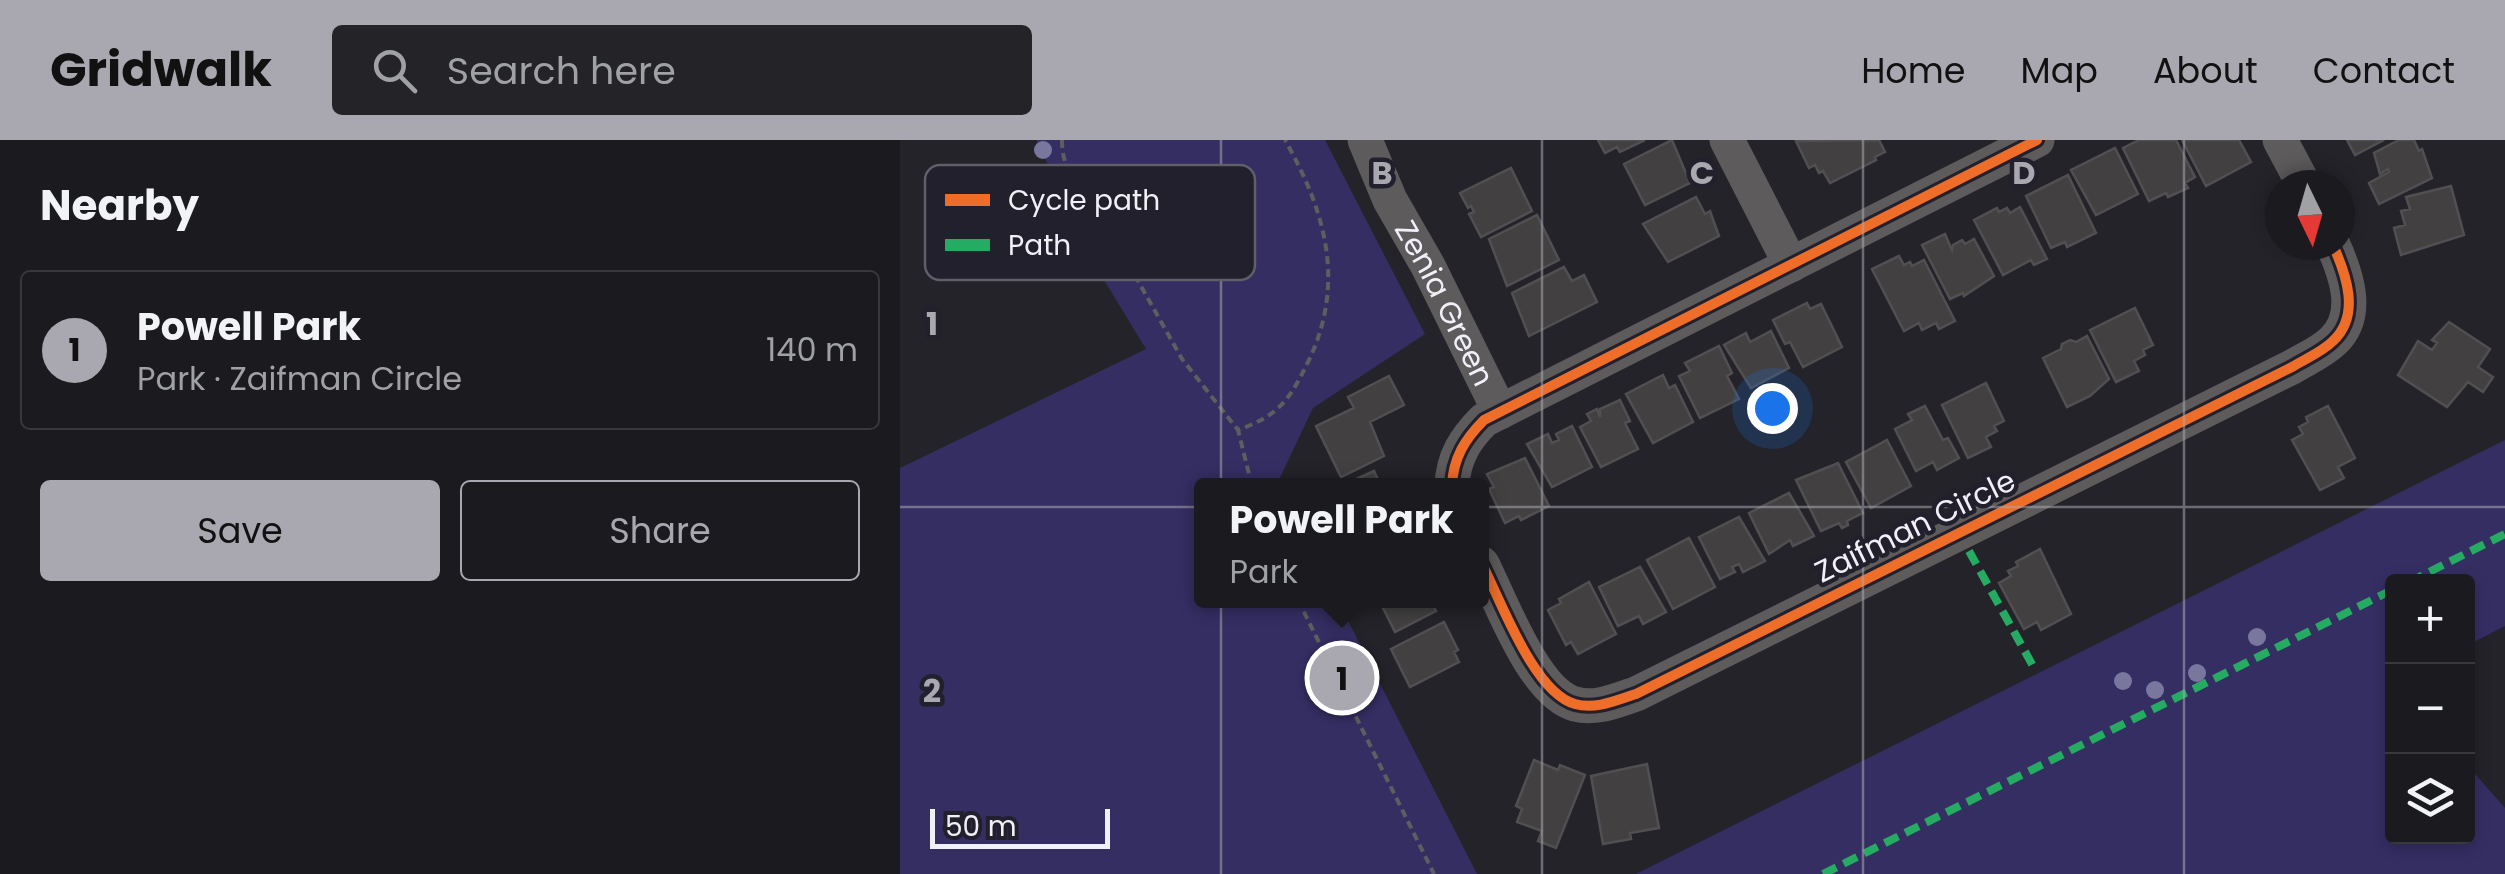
<!DOCTYPE html>
<meta charset="utf-8">
<style>
body{margin:0;font-family:Poppins,sans-serif;background:#232328;color:#f1f3f6}
.controls{position:absolute;right:30px;bottom:30px;display:grid;overflow:hidden;border-radius:10px;box-shadow:0 5px 15px #0003}
.controls button{width:90px;height:90px;display:grid;place-items:center;padding:0;border:0;border-bottom:2px solid #38383d;background:#1a1a1f;color:#f1f3f6;font:50px sans-serif}
.compass{position:absolute;left:1365px;top:30px;width:90px;height:90px;border-radius:50%;background:#1a1a1f;box-shadow:0 5px 15px #0003;rotate:175deg}
.scale{position:absolute;left:30px;bottom:25px;width:180px;box-sizing:border-box;padding-left:10px;border:5px solid #f1f0f8;border-top:0;font-size:28px;line-height:35px;white-space:nowrap;color:#f1f0f8;-webkit-text-stroke:8px #21202c;paint-order:stroke}
.you{position:absolute;left:872px;top:268px;width:35px;height:35px;margin:-25px;border:8px solid #fff;border-radius:50%;background:#1a73e8;box-shadow:0 0 0 15px #1a73e833}
.badge{display:grid;place-items:center;width:65px;height:65px;border-radius:50%;background:#a9a8b0;color:#111;font-size:32px;font-weight:700}
.pin{position:absolute;translate:-50% -50%;border:5px solid #fff;box-shadow:0 2px 10px #0006}
.popup{position:absolute;left:294px;top:338px;width:295px;height:130px;box-sizing:border-box;display:grid;place-content:center;border-radius:10px;background:#1a1a1f;filter:drop-shadow(0 2px 8px #0005);font-size:32px;white-space:nowrap;color:#9fa1a4}
.popup b{font-size:38px;color:#f1f3f6}
.popup::after{content:'';position:absolute;left:50%;top:100%;margin-left:-20px;border:20px solid transparent;border-top-color:#1a1a1f}
.list{margin:0;padding:0;list-style:none}
h2{display:flex;justify-content:space-between;align-items:center;height:130px;margin:0;padding:0 40px;font-size:42px}
h2 small{font-size:32px;font-weight:400;color:#9fa1a4}
.list li{display:grid;grid-template-columns:65px 1fr auto;gap:30px;align-items:center;box-sizing:border-box;height:160px;margin:0 20px 20px;padding:0 20px;border:2px solid #38383d;border-radius:10px}
.list b{display:block;font-size:38px;white-space:nowrap}
.list p{margin:0;font-size:32px;white-space:nowrap;color:#9fa1a4}
.list em{font-size:32px;font-style:normal;color:#9fa1a4}
.actions{display:flex;gap:20px;padding:30px 40px}
.actions a{flex:1;padding:22px 0;border:2px solid #a9a8b0;border-radius:10px;text-align:center;font-size:35px;color:#a9a8b0}
.actions .main{background:#a9a8b0;color:#111}
.icon{flex:none;width:55px;height:55px;fill:none;stroke:currentColor;stroke-width:2;stroke-linecap:round;stroke-linejoin:round}
.map{position:relative;flex:none;width:1605px;height:734px;overflow:hidden}
header{display:flex;align-items:center;gap:60px;box-sizing:border-box;height:140px;padding:0 50px;background:#a9a8b0;color:#111}
header strong{font-size:48px}
nav{display:flex;gap:55px;margin-inline-start:auto;font-size:35px}
.search{width:700px;height:90px;background:#232328;display:flex;align-items:center;gap:25px;box-sizing:border-box;padding:0 35px;border-radius:10px;color:#9fa1a4;font-size:38px}
main{display:flex}
aside{flex:1;background:#1a1a1f}
.map>svg:first-child{display:block}
</style>
<header>
<strong>Gridwalk</strong>
<div class="search"><svg class="icon" aria-label="search" viewBox="0 0 24 24"><circle cx="10" cy="10" r="6"/><path d="M15 15l6 6"/></svg>Search here</div>
<nav><a>Home</a><a>Map</a><a>About</a><a>Contact</a></nav>
</header>
<main>
<aside>
<h2>Nearby<small></small></h2>
<ul class="list">
<li><span class="badge">1</span><div><b>Powell Park</b><p>Park · Zaifman Circle</p></div><em>140 m</em></li>
</ul>
<div class="actions"><a class="main">Save</a><a>Share</a></div>
</aside>
<div class="map">
<svg width="1605" height="734" viewBox="0 0 1605 734">
<rect width="100%" height="100%" fill="#232329"/>
<path fill="#352e63" d="M136,0H425L525,194L413,268L378,342L379,345L302,346V460L438,461L577,734H0V328L246,209L204,140Z
M1605,300V486L1568,505V442H1492V696H1568V626L1605,668V734H736Z"/>
<path fill="#424041" stroke="#514f51" stroke-width="2.5" d="M698,0H745L720,12L717,7L705,13Z
M772,0L790,43L745,65L724,24Z
M979,0L985,12L975,17L976,20L930,43L923,31L919,33L915,25L909,28L896,1Z
M1239,0H1276L1295,37L1285,43L1288,48L1268,57L1266,53L1249,61L1223,8Z
M1282,0H1339L1351,22L1306,46Z
M1447,0H1484L1455,15Z
M1499,0H1514L1519,11L1522,9L1532,38L1479,64L1469,43L1489,32L1488,29L1480,34L1474,13Z
M1215,8L1238,54L1196,75L1171,30Z
M611,28L632,71L581,97L569,74L574,72L571,66L568,68L560,53Z
M1168,35L1196,93L1167,107L1165,102L1151,108L1126,56Z
M1551,46L1564,95L1501,115L1494,88L1505,85L1501,71L1510,69L1506,57Z
M796,57L805,74L810,71L819,96L768,122L743,84Z
M1120,67L1147,119L1134,125L1131,120L1103,135L1074,80L1097,68L1099,72L1107,68L1110,73Z
M637,75L659,120L607,146L589,99Z
M1045,94L1052,110L1053,105L1062,100L1065,104L1074,99L1094,136L1064,156L1063,153L1050,159L1022,105Z
M999,116L1004,125L1010,122L1012,126L1024,120L1055,181L1039,189L1036,183L1022,190L1019,183L1004,191L972,129Z
M664,127L672,141L684,135L697,162L629,196L612,153Z
M907,163L910,169L921,164L942,207L903,227L890,202L885,204L873,180Z
M1235,168L1253,205L1243,210L1245,215L1234,221L1239,231L1216,242L1190,190Z
M1549,182L1590,209L1578,227L1593,237L1583,252L1568,242L1547,267L1498,235L1518,201L1532,210L1537,203L1532,200Z
M871,191L889,228L851,248L824,205L846,193L850,202Z
M1187,196L1209,239L1190,256L1167,267L1143,218L1161,209L1162,204L1170,200L1176,202Z
M819,206L832,233L827,236L839,259L800,278L779,236L790,231L785,223Z
M763,235L769,248L775,245L793,282L753,303L726,254Z
M489,236L504,265L470,282L484,316L441,337L416,286L454,268L448,257Z
M1086,243L1104,281L1094,286L1097,291L1086,297L1091,307L1068,318L1042,265Z
M720,260L730,281L725,283L738,309L701,327L680,287L691,281L687,274L697,269L700,277V269Z
M1025,266L1043,300L1048,298L1059,318L1037,330L1033,322L1016,331L995,289L1012,280L1008,274Z
M1428,266L1455,318L1438,327L1444,338L1420,350L1392,300L1403,294L1399,287L1408,282L1406,277Z
M672,286L692,327L652,347L627,304L648,294L652,303L659,300L656,294Z
M987,300L1011,346L971,368L946,322Z
M625,318L649,366L621,380L619,376L605,383L589,349L594,347L587,334Z
M938,323L963,373L947,381L948,385L942,388L939,383L921,391L896,340Z
M474,331L481,346H441Z
M889,353L914,396L893,406L890,400L869,414L849,373Z
M839,377L865,421L843,432L839,424L832,427L835,432L820,439L799,397Z
M789,398L815,447L773,469L747,420Z
M1140,409L1171,474L1141,490L1137,482L1124,489L1099,443L1111,436L1108,431L1118,426L1116,422Z
M740,427L766,472L743,484L739,476L718,486L699,447Z
M689,442L716,494L678,514L671,502L666,505L648,470L661,463L659,459Z
M479,460H530L536,471L495,492Z
M544,482L558,510L554,512L559,522L510,547L491,509Z
M634,620L658,630L660,625L685,635L656,708L638,701L642,691L617,682L622,669L616,666Z
M747,624L759,688L730,693L731,699L703,704L691,636Z"/>
<g fill="none" stroke-linecap="round" stroke-linejoin="round">
<path stroke="#5e5d5f" stroke-width="4" stroke-dasharray="8 5" stroke-linecap="butt" d="M162,0C162,25 171,36 188,52L282,219L338,290
M352,346L338,290C379,275 389,261 408,222C446,144 426,72 385,0
M398,460L534,734"/>
<g stroke="#5d5b5b" stroke-width="35">
<path id="s1" d="M465,0L490,60L528,126L600,272"/>
<path d="M827,0L891,125"/>
<path d="M1380,0L1404,45"/>
<path d="M552,346C553,318 565,299 584,280L1137,0"/>
<path d="M582,424C601,461 634,553 675,564C696,570 717,560 736,554L1392,227C1405,219 1422,212 1433,201C1461,175 1446,134 1433,105"/>
</g>
<path stroke="#26ab63" stroke-width="8" stroke-dasharray="15 8" stroke-linecap="butt" d="M1069,411L1133,526
M1509,442L1605,394
M923,734L1492,450"/>
<g stroke="#21202c" stroke-width="16">
<path id="cycleway" d="M552,346C553,318 565,299 584,280L1137,0
M582,424C601,461 634,553 675,564C696,570 717,560 736,554L1392,227C1405,219 1422,212 1433,201C1461,175 1446,134 1433,105"/>
</g>
<use href="#cycleway" stroke="#ee6e29" stroke-width="10"/>
</g>
<g fill="#79779e">
<circle cx="143" cy="10" r="9"/>
<circle cx="153" cy="34" r="9"/>
<circle cx="163" cy="55" r="9"/>
<circle cx="1357" cy="497" r="9"/>
<circle cx="1297" cy="533" r="9"/>
<circle cx="1223" cy="541" r="9"/>
<circle cx="1255" cy="550" r="9"/>
</g>
<path fill="none" stroke="#a9a8b0" stroke-width="2.5" stroke-opacity="0.55" d="M321,0V734M642,0V734M963,0V734M1284,0V734M0,367H1605"/>
<g text-anchor="middle" dominant-baseline="central" stroke-width="9" stroke-linejoin="round" paint-order="stroke">
<g font-size="30" fill="#f1f0f8" stroke="#21202c">
<text stroke="none"><textPath href="#s1" startOffset="182">Zenia Green</textPath></text>
<text transform="translate(1015 386) rotate(-26)">Zaifman Circle</text>
</g>
</g>
<rect x="25" y="25" width="330" height="115" rx="15" fill="#21202c" stroke="#5f5e69" stroke-width="2.5"/>
<rect x="45" y="54" width="45" height="12" fill="#ee6e29"/>
<rect x="45" y="99" width="45" height="12" fill="#26ab63"/>
<g font-size="28" fill="#f1f0f8">
<text x="108" y="70">Cycle path</text>
<text x="108" y="115">Path</text>
</g>
<g font-size="32" text-anchor="middle" font-weight="bold" fill="#a9a8b0" stroke="#21202c" stroke-width="9" stroke-linejoin="round" paint-order="stroke">
<text x="482" y="44">B</text>
<text x="802" y="44">C</text>
<text x="1124" y="44">D</text>
<text x="32" y="195">1</text>
<text x="32" y="562">2</text>
</g>
</svg>
<div class="controls">
<button>+</button>
<button>−</button>
<button><svg class="icon" aria-label="layers" viewBox="0 0 24 24"><path d="M12 4l9 5-9 5-9-5zM3 14l9 5 9-5"/></svg></button>
</div>
<svg class="compass" viewBox="-18 -18 36 36"><path d="M0-13l5 13h-10z" fill="#e53935"/><path d="M0 13l5-13h-10z" fill="#9fa1a4"/></svg>
<div class="scale">50 m</div>
<div class="you"></div>
<div class="pin badge" style="left:442px;top:538px">1</div>
<div class="popup"><b>Powell Park</b>Park</div>
</div>
</main>
